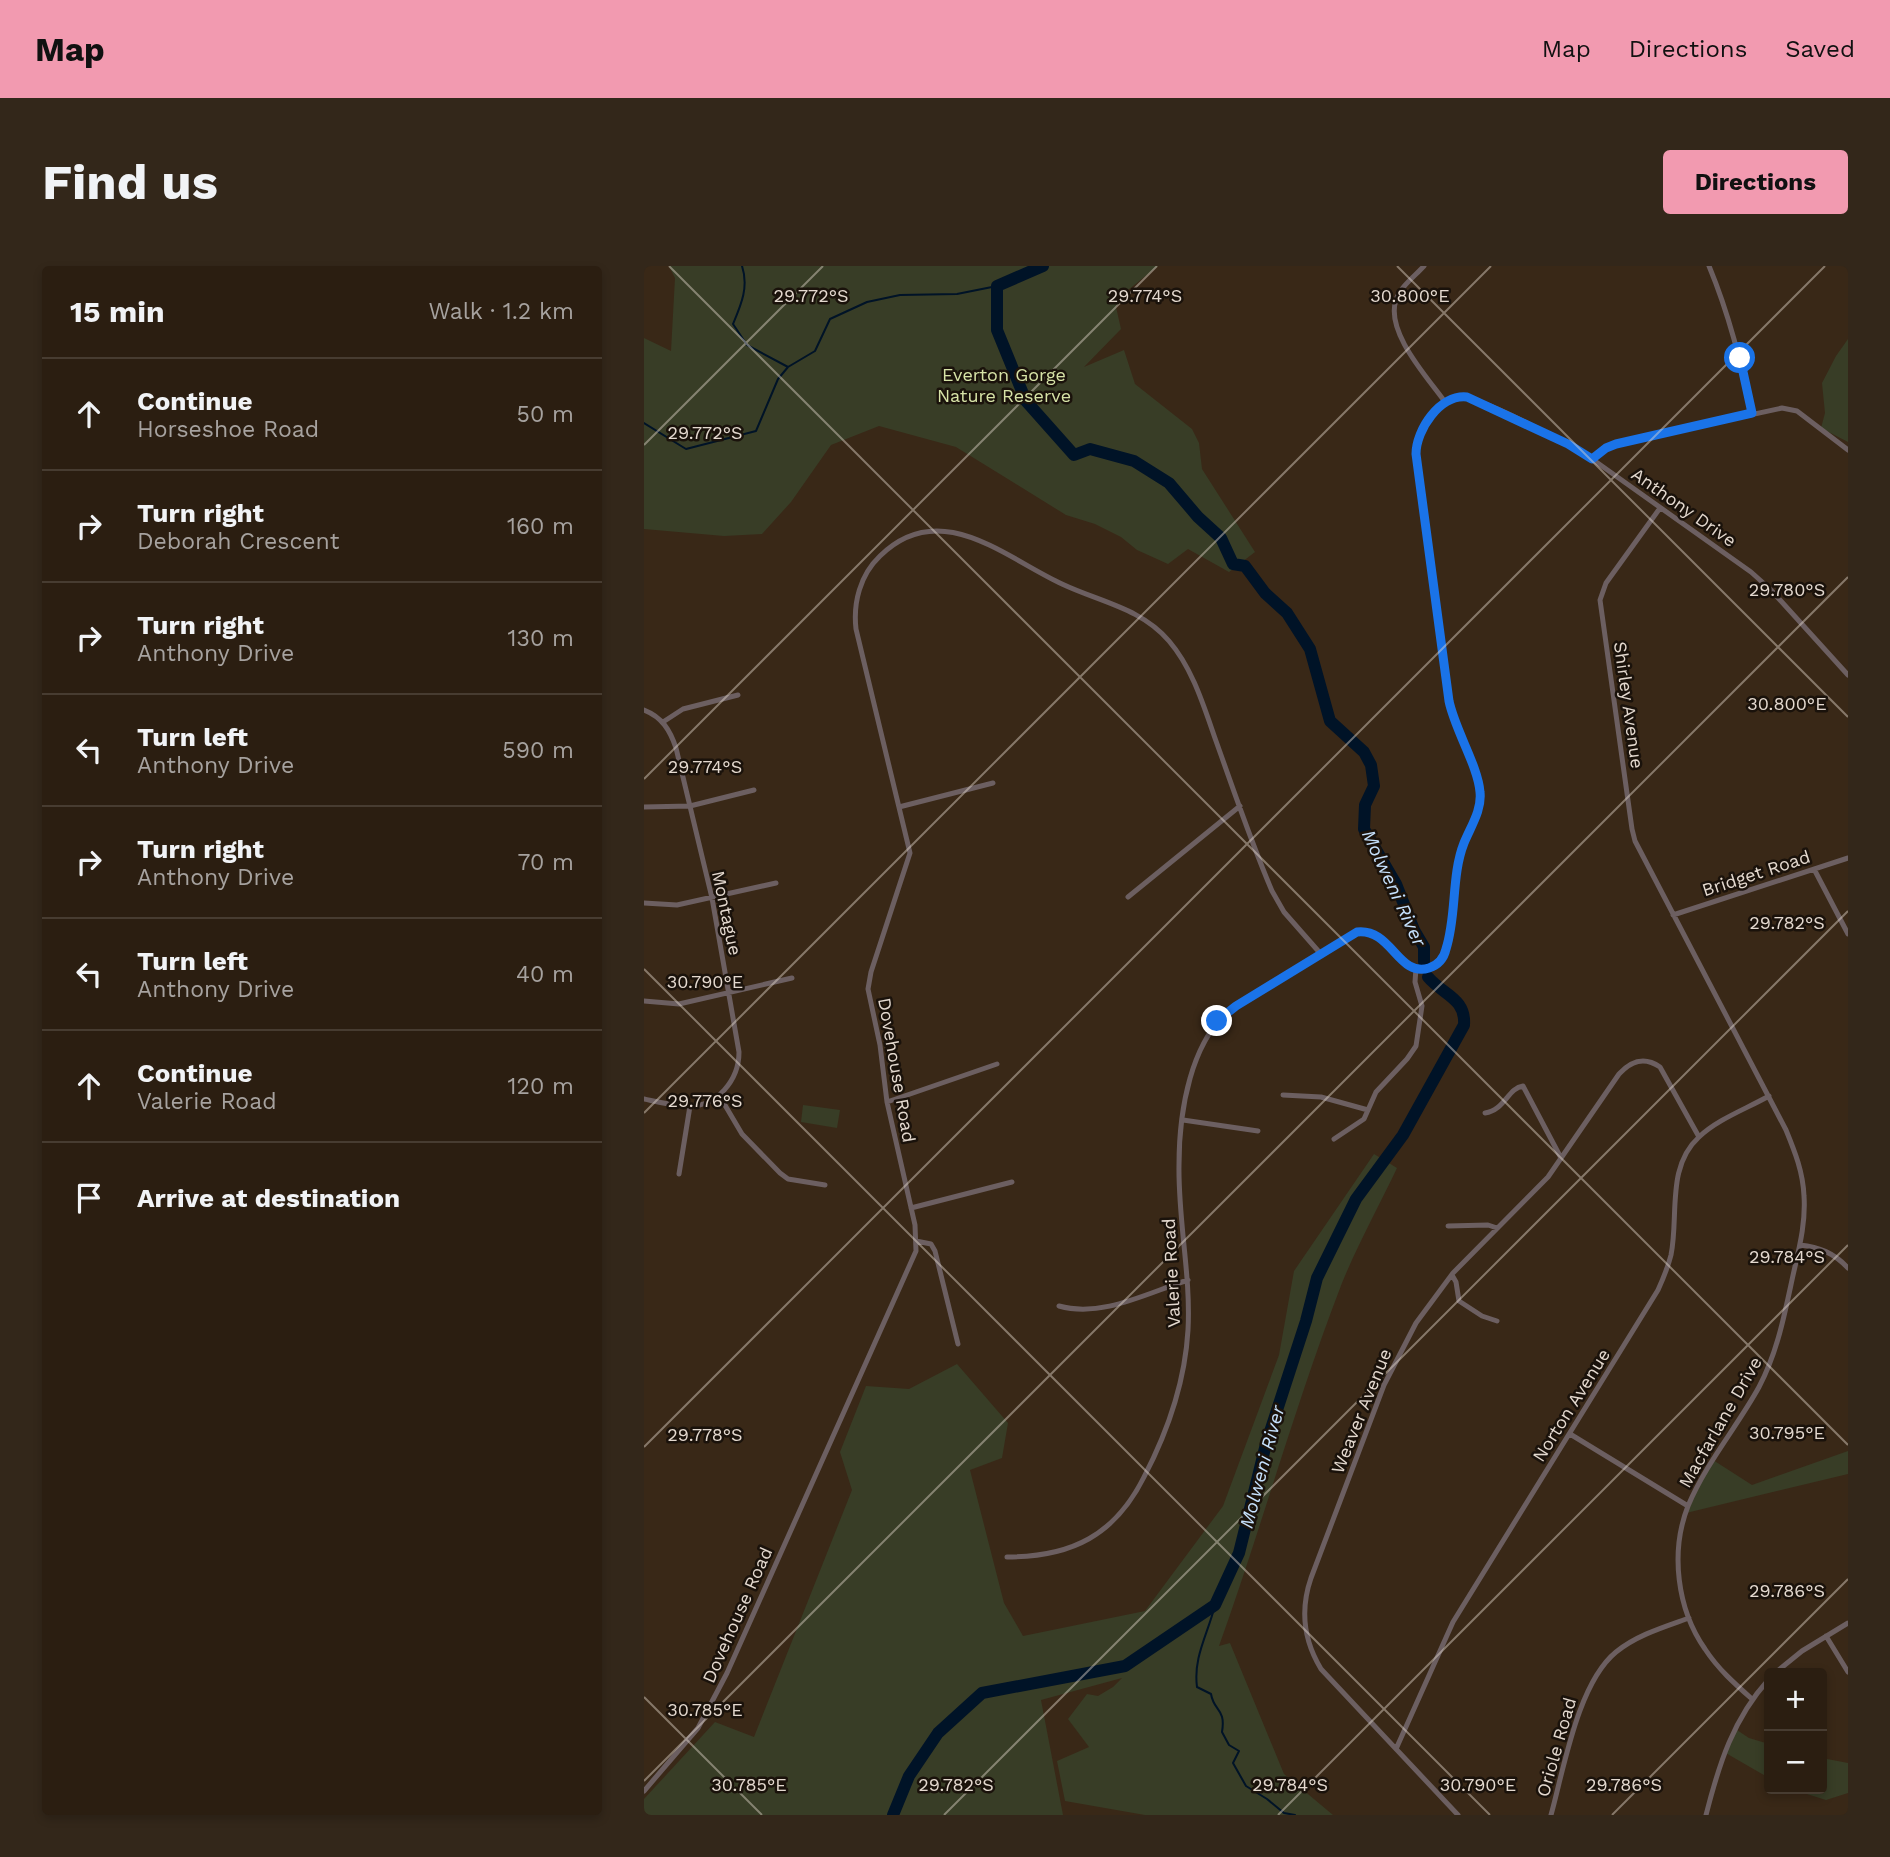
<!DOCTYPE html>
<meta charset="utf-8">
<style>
body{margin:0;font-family:"Work Sans",sans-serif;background:#33271a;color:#f1f3f6}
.controls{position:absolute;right:21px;bottom:21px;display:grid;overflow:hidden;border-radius:7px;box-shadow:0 4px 10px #0003}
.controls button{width:63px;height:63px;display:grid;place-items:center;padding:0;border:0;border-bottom:2px solid #473c31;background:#2b1e11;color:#f1f3f6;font:35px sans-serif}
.stop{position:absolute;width:21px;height:21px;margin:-16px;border:5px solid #1a73e8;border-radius:50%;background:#fff}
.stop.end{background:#1a73e8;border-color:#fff;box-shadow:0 2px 7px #0008}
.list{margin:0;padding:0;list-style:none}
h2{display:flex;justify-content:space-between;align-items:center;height:91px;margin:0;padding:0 28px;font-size:30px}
h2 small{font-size:23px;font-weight:400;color:#a6a29f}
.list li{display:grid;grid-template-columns:46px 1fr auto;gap:21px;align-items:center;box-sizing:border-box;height:112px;padding:0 28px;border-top:2px solid #473c31}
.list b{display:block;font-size:26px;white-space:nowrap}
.list p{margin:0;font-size:23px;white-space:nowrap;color:#a6a29f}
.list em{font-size:23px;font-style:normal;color:#a6a29f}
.icon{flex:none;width:38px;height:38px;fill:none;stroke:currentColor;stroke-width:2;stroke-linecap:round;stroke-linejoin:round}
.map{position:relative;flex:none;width:1204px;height:1549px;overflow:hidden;border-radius:7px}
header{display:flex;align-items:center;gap:42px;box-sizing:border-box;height:98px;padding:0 35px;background:#f29ab0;color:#111}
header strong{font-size:33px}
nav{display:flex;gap:38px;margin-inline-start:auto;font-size:24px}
.intro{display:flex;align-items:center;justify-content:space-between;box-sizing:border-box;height:168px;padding:0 42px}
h1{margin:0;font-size:49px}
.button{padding:18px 32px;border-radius:7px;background:#f29ab0;color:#111;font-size:24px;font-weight:700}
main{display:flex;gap:42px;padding:0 42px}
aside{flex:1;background:#2b1e11;border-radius:7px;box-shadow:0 4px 10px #0003}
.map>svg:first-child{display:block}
</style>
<header>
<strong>Map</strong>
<nav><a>Map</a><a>Directions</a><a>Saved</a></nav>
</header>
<div class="intro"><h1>Find us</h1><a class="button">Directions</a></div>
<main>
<aside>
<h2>15 min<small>Walk · 1.2 km</small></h2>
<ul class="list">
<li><svg class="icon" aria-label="ahead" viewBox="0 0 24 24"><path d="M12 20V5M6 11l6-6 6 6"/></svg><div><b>Continue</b><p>Horseshoe Road</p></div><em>50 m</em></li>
<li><svg class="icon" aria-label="right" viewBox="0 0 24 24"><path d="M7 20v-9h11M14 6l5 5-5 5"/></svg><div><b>Turn right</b><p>Deborah Crescent</p></div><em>160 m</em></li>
<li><svg class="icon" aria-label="right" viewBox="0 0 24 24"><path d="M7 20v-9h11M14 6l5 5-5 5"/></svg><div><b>Turn right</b><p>Anthony Drive</p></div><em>130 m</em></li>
<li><svg class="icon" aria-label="left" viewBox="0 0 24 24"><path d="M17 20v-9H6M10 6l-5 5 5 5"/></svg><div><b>Turn left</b><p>Anthony Drive</p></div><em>590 m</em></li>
<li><svg class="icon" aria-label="right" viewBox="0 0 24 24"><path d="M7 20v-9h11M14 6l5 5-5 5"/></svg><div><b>Turn right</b><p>Anthony Drive</p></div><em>70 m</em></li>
<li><svg class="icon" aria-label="left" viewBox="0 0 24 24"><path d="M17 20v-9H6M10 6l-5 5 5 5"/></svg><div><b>Turn left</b><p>Anthony Drive</p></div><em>40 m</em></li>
<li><svg class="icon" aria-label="ahead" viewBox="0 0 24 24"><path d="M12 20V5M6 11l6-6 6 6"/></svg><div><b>Continue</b><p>Valerie Road</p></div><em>120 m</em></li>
<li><svg class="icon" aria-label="arrive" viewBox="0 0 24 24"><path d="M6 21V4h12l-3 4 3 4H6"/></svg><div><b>Arrive at destination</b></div></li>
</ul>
</aside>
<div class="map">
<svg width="1204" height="1549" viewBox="0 0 1204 1549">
<rect width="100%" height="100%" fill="#392817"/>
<path fill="#383d26" d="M25,0H514L484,24L472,41L477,63L440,101L480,84L491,118L548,163L555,177L558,203L611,286L585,306L544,283L524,298L493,284L477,271L451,258L422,249L312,181L235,160L187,179L147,236L118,268L80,270L0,263V72L27,85L31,12Z
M1204,73V176L1177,162L1181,147L1178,117L1192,90Z
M159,839L196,844L193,862L157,856Z
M730,888L753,902C735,940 714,978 698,1017C652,1136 618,1260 575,1380L586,1377L640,1508L689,1549H501L421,1535L413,1495L445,1481L424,1453L443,1428L454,1430L469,1421L478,1412L397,1434L419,1549H0V1533L71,1456L110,1471L208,1224L196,1186L222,1120L265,1123L313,1098L364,1157L358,1192L326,1204L360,1337L379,1370L501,1345L579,1240L635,1089L650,1005Z
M1204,1185V1208L1042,1247L1069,1194L1108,1219Z
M1090,1462L1105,1472L1125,1478V1512L1080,1486Z
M1178,1492L1204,1497V1527L1182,1534L1147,1523H1178Z"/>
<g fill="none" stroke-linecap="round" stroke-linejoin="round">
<path stroke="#001327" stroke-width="2" d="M98,0C105,21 97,39 89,58L103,79L144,101
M0,157L42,183L112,165L134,113L144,101L171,85L186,53L223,36L256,29L313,28L353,20
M571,1339C564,1368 549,1391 553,1421L567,1428C570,1446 582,1442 578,1466L585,1479L595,1485L589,1497L602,1520L623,1533L640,1547L651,1549"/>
<path stroke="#001327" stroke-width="12" d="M399,0L353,20V64L382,135L430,189L446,183L490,195L525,217L554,251L577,272L589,298L601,300L621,327L643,347L666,383L686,455L720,486L727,499L730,520L721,539L720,563L752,618L770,664L780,681V696
M249,1549L265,1510L294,1467L338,1427L481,1400L571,1339L595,1287L622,1178L662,1055L673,1012L712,933L759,869L820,759C822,732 799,729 784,711"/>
<path stroke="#6c5f61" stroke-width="5" d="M780,0C771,10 756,21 752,34C741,66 784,112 801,136
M1065,0C1085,48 1097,97 1108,147
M948,193L962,182L972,178L1138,142L1153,145L1204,184
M1016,242L962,317L956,334L988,563L991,575L1142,864C1151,886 1159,906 1160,930C1162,959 1154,986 1148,1014C1140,1051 1133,1087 1115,1121C1093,1161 1062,1197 1044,1240C1026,1286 1033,1343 1061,1383C1074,1403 1091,1418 1108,1433
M0,444C18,451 26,464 32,482L68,632L95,786C95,814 73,841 44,840C29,840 14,836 0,833
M19,456L39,443L94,429
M0,541L46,540L110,524
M255,541L349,517
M1170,603L1204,668
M484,631L596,540
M0,637L33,639L132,617
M1029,649L1204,592
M0,735L35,738L148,712
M75,829L98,868L136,907L144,913L181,919
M639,829L677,831L724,844
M243,836L353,798
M841,847C861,844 864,822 879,820L917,892
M539,854L614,865
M690,873L720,853L732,826L763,793L772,780L778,740L771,716L772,702
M35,908L46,840
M267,942L368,916
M804,960L844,959L853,962
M272,975L287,978L291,985L314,1078
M1156,979C1175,981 1190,987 1204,1002
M808,1009L812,1016L815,1035L838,1050L853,1055
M415,1040C458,1052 503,1027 544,1014
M926,1168L1044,1240
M363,1291C428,1291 471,1269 500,1211C524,1165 541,1116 544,1064C547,1009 534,955 535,899C535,847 546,772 591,740L713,666C739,663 744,686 763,699C783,712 799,694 804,676C809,646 810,614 818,584C823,565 838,548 837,527C835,502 811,464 805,434L772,188C772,166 791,140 811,131C835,128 924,178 948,193L1107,306L1126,323L1204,409
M1182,1370L1204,1406
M1131,1407L1158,1385L1204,1357
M752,1483L809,1356L1014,1024C1019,1013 1024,1001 1027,989C1035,950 1022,901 1055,871C1074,853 1102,843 1125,830
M0,1525L54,1462L83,1407L272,985L271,959L243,836L236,779L224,723L227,706L266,587L212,363C209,337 216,309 236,290C296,231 360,291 418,318C456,336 497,342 525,375C549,403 560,441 572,475C590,525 607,576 628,625L640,646L676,687
M814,1549L677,1403C660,1375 656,1344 667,1312L740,1119L772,1057L809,1007L904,911L975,808C987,795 1000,790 1016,801L1055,871
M907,1549C920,1502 934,1417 972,1386C993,1369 1020,1361 1045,1352
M1062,1549C1075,1498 1089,1453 1125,1413"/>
</g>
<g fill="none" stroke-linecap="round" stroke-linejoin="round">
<path stroke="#1a73e8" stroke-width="9" d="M573,755L592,740L713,666C748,662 754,712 785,702C794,699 800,692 802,683C813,649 807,610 820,577C827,560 838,544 836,526C834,500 811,464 805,435L772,188C772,164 796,128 823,131L924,178L948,193L962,182L972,178L1108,147L1096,92"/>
</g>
<path fill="none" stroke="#e4d9cf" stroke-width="2" stroke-opacity="0.45" d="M25,0L1204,1179M753,0L1204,451M0,179L179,0M0,513L513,0M0,703L846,1549M0,847L847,0M0,1181L1181,0M0,1431L118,1549M0,1515L1204,311M300,1549L1204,645M634,1549L1204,979M968,1549L1204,1313"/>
<g text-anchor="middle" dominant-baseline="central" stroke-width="5" stroke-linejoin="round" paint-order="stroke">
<g font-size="18" fill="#d7e3a7" stroke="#1a120b">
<text x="360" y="108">Everton Gorge<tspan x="360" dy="21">Nature Reserve</tspan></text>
</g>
<g font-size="18" fill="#e4d9cf" stroke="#1a120b">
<text transform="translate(1040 241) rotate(35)">Anthony Drive</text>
<text transform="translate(985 439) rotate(82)">Shirley Avenue</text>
<text transform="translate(1112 607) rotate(-18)">Bridget Road</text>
<text transform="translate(83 647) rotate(78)">Montague</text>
<text transform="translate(253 804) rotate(80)">Dovehouse Road</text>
<text transform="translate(527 1007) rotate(-93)">Valerie Road</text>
<text transform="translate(927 1139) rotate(-58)">Norton Avenue</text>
<text transform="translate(717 1145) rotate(-68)">Weaver Avenue</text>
<text transform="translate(1076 1156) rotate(-60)">Macfarlane Drive</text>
<text transform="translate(93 1349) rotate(-66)">Dovehouse Road</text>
<text transform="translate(912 1481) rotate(-74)">Oriole Road</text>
</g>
<g font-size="19" font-style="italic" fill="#c6e1fd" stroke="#1a120b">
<text transform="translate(750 622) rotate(65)">Molweni River</text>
<text transform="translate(618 1201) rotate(-75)">Molweni River</text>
</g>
</g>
<g font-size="18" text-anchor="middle" fill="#e4d9cf" stroke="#1a120b" stroke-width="5" stroke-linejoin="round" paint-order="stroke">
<text x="167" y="36">29.772°S</text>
<text x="766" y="36">30.800°E</text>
<text x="501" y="36">29.774°S</text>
<text x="61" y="173">29.772°S</text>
<text x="1143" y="330">29.780°S</text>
<text x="1143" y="444">30.800°E</text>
<text x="61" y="507">29.774°S</text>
<text x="1143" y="663">29.782°S</text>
<text x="61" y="722">30.790°E</text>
<text x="61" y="841">29.776°S</text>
<text x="1143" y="997">29.784°S</text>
<text x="1143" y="1173">30.795°E</text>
<text x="61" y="1175">29.778°S</text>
<text x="1143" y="1331">29.786°S</text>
<text x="61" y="1450">30.785°E</text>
<text x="312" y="1525">29.782°S</text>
<text x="646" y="1525">29.784°S</text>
<text x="980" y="1525">29.786°S</text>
<text x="105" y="1525">30.785°E</text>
<text x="834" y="1525">30.790°E</text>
</g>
</svg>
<div class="controls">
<button>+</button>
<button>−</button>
</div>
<div class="stop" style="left:1096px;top:92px"></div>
<div class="stop end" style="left:573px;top:755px"></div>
</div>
</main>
